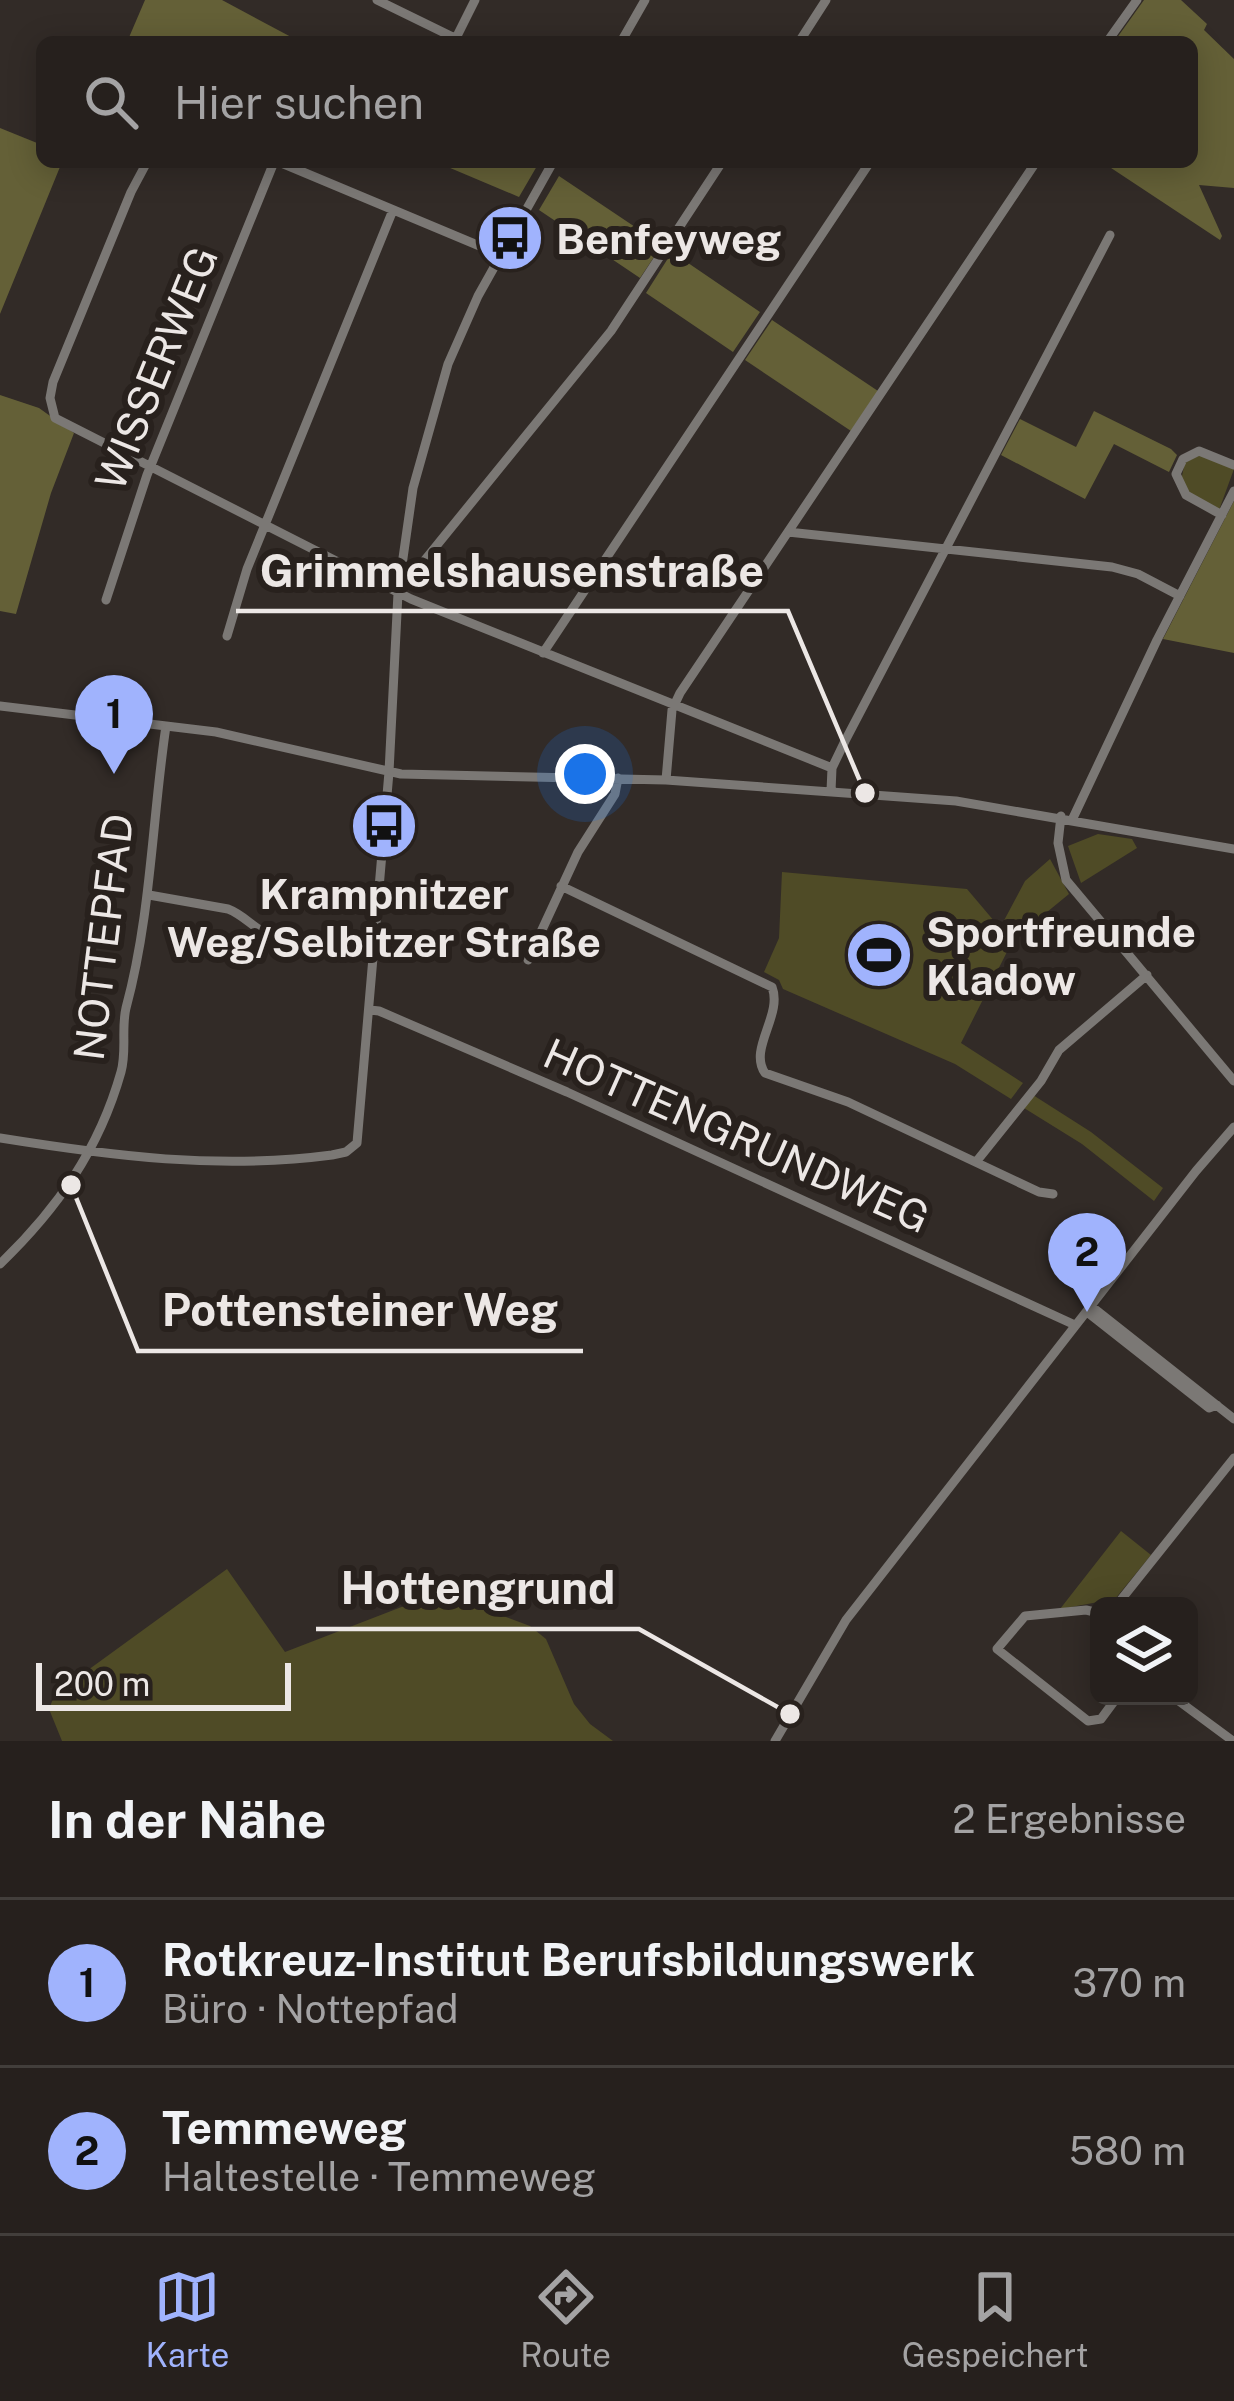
<!DOCTYPE html>
<html lang="de">
<meta charset="utf-8">
<style>
body{margin:0;font-family:"Public Sans",sans-serif;background:#2e2826;color:#f1f3f6}
.controls{position:absolute;right:36px;bottom:36px;display:grid;overflow:hidden;border-radius:18px;box-shadow:0 6px 30px #0003}
.controls button{width:108px;height:108px;display:grid;place-items:center;padding:0;border:0;border-bottom:3px solid #423e3b;background:#26201d;color:#f1f3f6;font:60px sans-serif}
.scale{position:absolute;left:36px;bottom:30px;width:255px;box-sizing:border-box;padding-left:12px;border:6px solid #ece7e5;border-top:0;font-size:33px;line-height:42px;white-space:nowrap;color:#ece7e5;-webkit-text-stroke:9px #28211d;paint-order:stroke}
.you{position:absolute;left:585px;top:774px;width:42px;height:42px;margin:-30px;border:9px solid #fff;border-radius:50%;background:#1a73e8;box-shadow:0 0 0 18px #1a73e833}
.badge{display:grid;place-items:center;width:78px;height:78px;border-radius:50%;background:#a0b3fd;color:#111;font-size:39px;font-weight:700}
.pin{position:absolute;translate:-50% -99px;filter:drop-shadow(0 3px 6px #0008)}
.pin::after{content:'';position:absolute;top:63px;width:42px;height:36px;background:inherit;clip-path:polygon(0 0,100% 0,50% 100%)}
.list{margin:0;padding:0;list-style:none}
h2{display:flex;justify-content:space-between;align-items:center;height:156px;margin:0;padding:0 48px;font-size:51px}
h2 small{font-size:39px;font-weight:400;color:#a4a3a4}
.list li{display:grid;grid-template-columns:78px 1fr auto;gap:36px;align-items:center;box-sizing:border-box;height:168px;padding:0 48px;border-top:3px solid #423e3b}
.list b{display:block;font-size:45px;white-space:nowrap}
.list p{margin:0;font-size:39px;white-space:nowrap;color:#a4a3a4}
.list em{font-size:39px;font-style:normal;color:#a4a3a4}
.icon{flex:none;width:66px;height:66px;fill:none;stroke:currentColor;stroke-width:2;stroke-linecap:round;stroke-linejoin:round}
.map{position:relative;flex:none;width:1234px;height:1741px;overflow:hidden}
.search{position:absolute;background:#26201d;box-shadow:0 6px 30px #0003;left:36px;right:36px;top:36px;height:132px;display:flex;align-items:center;gap:30px;box-sizing:border-box;padding:0 42px;border-radius:18px;color:#a4a3a4;font-size:45px}
.sheet{height:492px;background:#26201d}
nav{display:flex;justify-content:space-around;align-items:center;box-sizing:border-box;height:168px;border-top:3px solid #423e3b;background:#26201d;font-size:33px;color:#a4a3a4}
nav a{display:grid;justify-items:center;gap:6px}
nav .on{color:#a0b3fd}
.map>svg:first-child{display:block}
</style>
<div class="map">
<svg width="1234" height="1741" viewBox="0 0 1234 1741">
<rect width="100%" height="100%" fill="#322b27"/>
<path fill="#4f4b26" d="M1200,455L1234,469L1219,510L1185,492L1180,485L1185,462Z
M1098,834L1132,839L1137,848L1081,883L1068,846Z
M1050,859L1069,894L1013,940L961,1043L1023,1083L1011,1099L955,1064L783,989L779,980L764,972L779,938L782,872L967,889L1000,928L1025,881Z
M1033,1095L1091,1132L1163,1188L1154,1201L1082,1144L1024,1108Z
M1121,1531L1151,1555L1115,1599L1060,1609Z
M227,1569L285,1652L417,1601L456,1598L530,1626L546,1639L574,1704L590,1724L613,1741H62L49,1709L55,1694Z"/>
<path fill="#646037" d="M145,0H222L293,38L291,42H127Z
M1144,0H1181L1207,24L1204,30L1234,59V188L1199,185L1222,236L1220,240L1102,162H1192V42H1114Z
M0,128L42,145V162H62L0,314Z
M436,162H529L537,166L519,197Z
M559,176L662,245L640,278L539,210Z
M672,252L760,312L733,352L646,293Z
M772,320L878,391L851,431L745,360Z
M0,395L39,408L74,433L51,493L16,614L0,611Z
M1094,411L1171,449L1177,455L1169,472L1114,444L1085,499L1001,455L1020,419L1076,447Z
M1234,501V653L1163,639Z"/>
<g fill="none" stroke-linecap="round" stroke-linejoin="round">
<path stroke="#7b7875" stroke-width="9" d="M377,0L463,42
M456,38L475,0
M621,42L645,0
M799,42L826,0
M1107,42L1137,0
M147,162L131,192L53,382L50,398L55,418L411,599L832,768
M279,162L501,255
M1222,515L1186,495L1176,474L1183,459L1199,451L1234,465
M788,532L1112,567L1138,574L1180,596
M398,593L611,331L722,162
M106,600L147,475L274,162
M227,636L247,569L393,210
M543,653L870,162
M0,706L216,732L401,774L666,780L956,801L1234,849
M666,780L672,710L680,693L1036,162
M831,791L832,768L845,741L1110,235
M1061,816L1058,843L1066,880L1234,1081
M1073,818L1157,640L1234,491
M561,886L772,987C783,1015 748,1049 765,1073L848,1102L1039,1192L1053,1194
M149,895L228,909C244,915 253,928 269,935C301,949 339,947 375,949
M528,960L578,852L615,794L618,778
M370,1010L379,1011L567,1092L1075,1325
M0,1138C112,1156 219,1170 332,1155L346,1152L357,1143L389,772L398,593L413,488L448,364L478,296L553,162
M976,1162L1041,1081L1059,1050L1147,975
M0,1264C57,1209 99,1150 121,1072C127,1051 121,1029 126,1008C151,916 152,820 166,726
M1091,1306L1234,1419
M1087,1312L1209,1408L1217,1405
M1116,1606L1234,1458
M1099,1613L1086,1610L1025,1616L997,1649L1088,1721L1101,1719L1118,1696
M1172,1696L1233,1741
M775,1741L846,1620L1196,1171L1234,1127"/>
</g>
<defs>
<g id="bus-disc" transform="scale(3.45)"><circle r="9.5" fill="#a0b3fd" stroke="#28211d"/><path d="M-5-6H5V4H4V6H2V4H-2V6H-4V4H-5ZM-3.5-4V0h7V-4ZM-3.5 1.2v1.5H-2V1.2ZM2 1.2v1.5H3.5V1.2Z" fill="#111"/></g>
<g id="stadium-disc" transform="scale(3.45)"><circle r="9.5" fill="#a0b3fd" stroke="#28211d"/><path d="M0-5a6.5 5 0 1 0 0 10a6.5 5 0 1 0 0-10ZM-3.5-1.8h7v3.6h-7Z" fill="#111"/></g>
</defs>
<g fill-rule="evenodd">
<use href="#bus-disc" x="510" y="238"/>
<use href="#bus-disc" x="384" y="826"/>
<use href="#stadium-disc" x="879" y="955"/>
</g>
<g text-anchor="middle" dominant-baseline="central" stroke-width="12" stroke-linejoin="round" paint-order="stroke">
<g font-size="42" font-weight="bold" fill="#ece7e5" stroke="#28211d" text-anchor="start">
<text x="556" y="238">Benfeyweg</text>
<text x="384" y="893" text-anchor="middle">Krampnitzer<tspan x="384" dy="48">Weg/Selbitzer Straße</tspan></text>
<text x="926" y="931">Sportfreunde<tspan x="926" dy="48">Kladow</tspan></text>
</g>
<g font-size="42" fill="#ece7e5" stroke="#28211d">
<text transform="translate(156 368) rotate(-68)">WISSERWEG</text>
<text transform="translate(103 937) rotate(-83)">NOTTEPFAD</text>
<text transform="translate(737 1135) rotate(24)">HOTTENGRUNDWEG</text>
</g>
</g>
<path fill="none" stroke="#ece7e5" stroke-width="4.5" d="M865 793L788 611H236M71 1185L138 1351H583M790 1714L639 1629H316"/>
<g fill="#ece7e5" stroke="#28211d" stroke-width="4.5">
<circle cx="865" cy="793" r="12"/>
<circle cx="71" cy="1185" r="12"/>
<circle cx="790" cy="1714" r="12"/>
</g>
<g font-size="45" text-anchor="middle" font-weight="bold" fill="#ece7e5" stroke="#28211d" stroke-width="12" stroke-linejoin="round" paint-order="stroke">
<text x="512" y="587">Grimmelshausenstraße</text>
<text x="360" y="1326">Pottensteiner Weg</text>
<text x="478" y="1604">Hottengrund</text>
</g>
</svg>
<div class="controls">
<button><svg class="icon" aria-label="layers" viewBox="0 0 24 24"><path d="M12 4l9 5-9 5-9-5zM3 14l9 5 9-5"/></svg></button>
</div>
<div class="scale">200 m</div>
<div class="you"></div>
<div class="pin badge" style="left:114px;top:774px">1</div>
<div class="pin badge" style="left:1087px;top:1312px">2</div>
<div class="search"><svg class="icon" aria-label="search" viewBox="0 0 24 24"><circle cx="10" cy="10" r="6"/><path d="M15 15l6 6"/></svg>Hier suchen</div>
</div>
<section class="sheet">
<h2>In der Nähe<small>2 Ergebnisse</small></h2>
<ul class="list">
<li><span class="badge">1</span><div><b>Rotkreuz-Institut Berufsbildungswerk</b><p>Büro · Nottepfad</p></div><em>370 m</em></li>
<li><span class="badge">2</span><div><b>Temmeweg</b><p>Haltestelle · Temmeweg</p></div><em>580 m</em></li>
</ul>
</section>
<nav>
<a class="on"><svg class="icon" aria-label="map" viewBox="0 0 24 24"><path d="M3 6l6-2 6 2 6-2v14l-6 2-6-2-6 2zM9 4v14M15 6v14"/></svg>Karte</a>
<a><svg class="icon" aria-label="directions" viewBox="0 0 24 24"><path d="M12 3l9 9-9 9-9-9zM9 14v-3h6M13 9l2 2-2 2"/></svg>Route</a>
<a><svg class="icon" aria-label="saved" viewBox="0 0 24 24"><path d="M7 4h10v16l-5-4-5 4z"/></svg>Gespeichert</a>
</nav>
